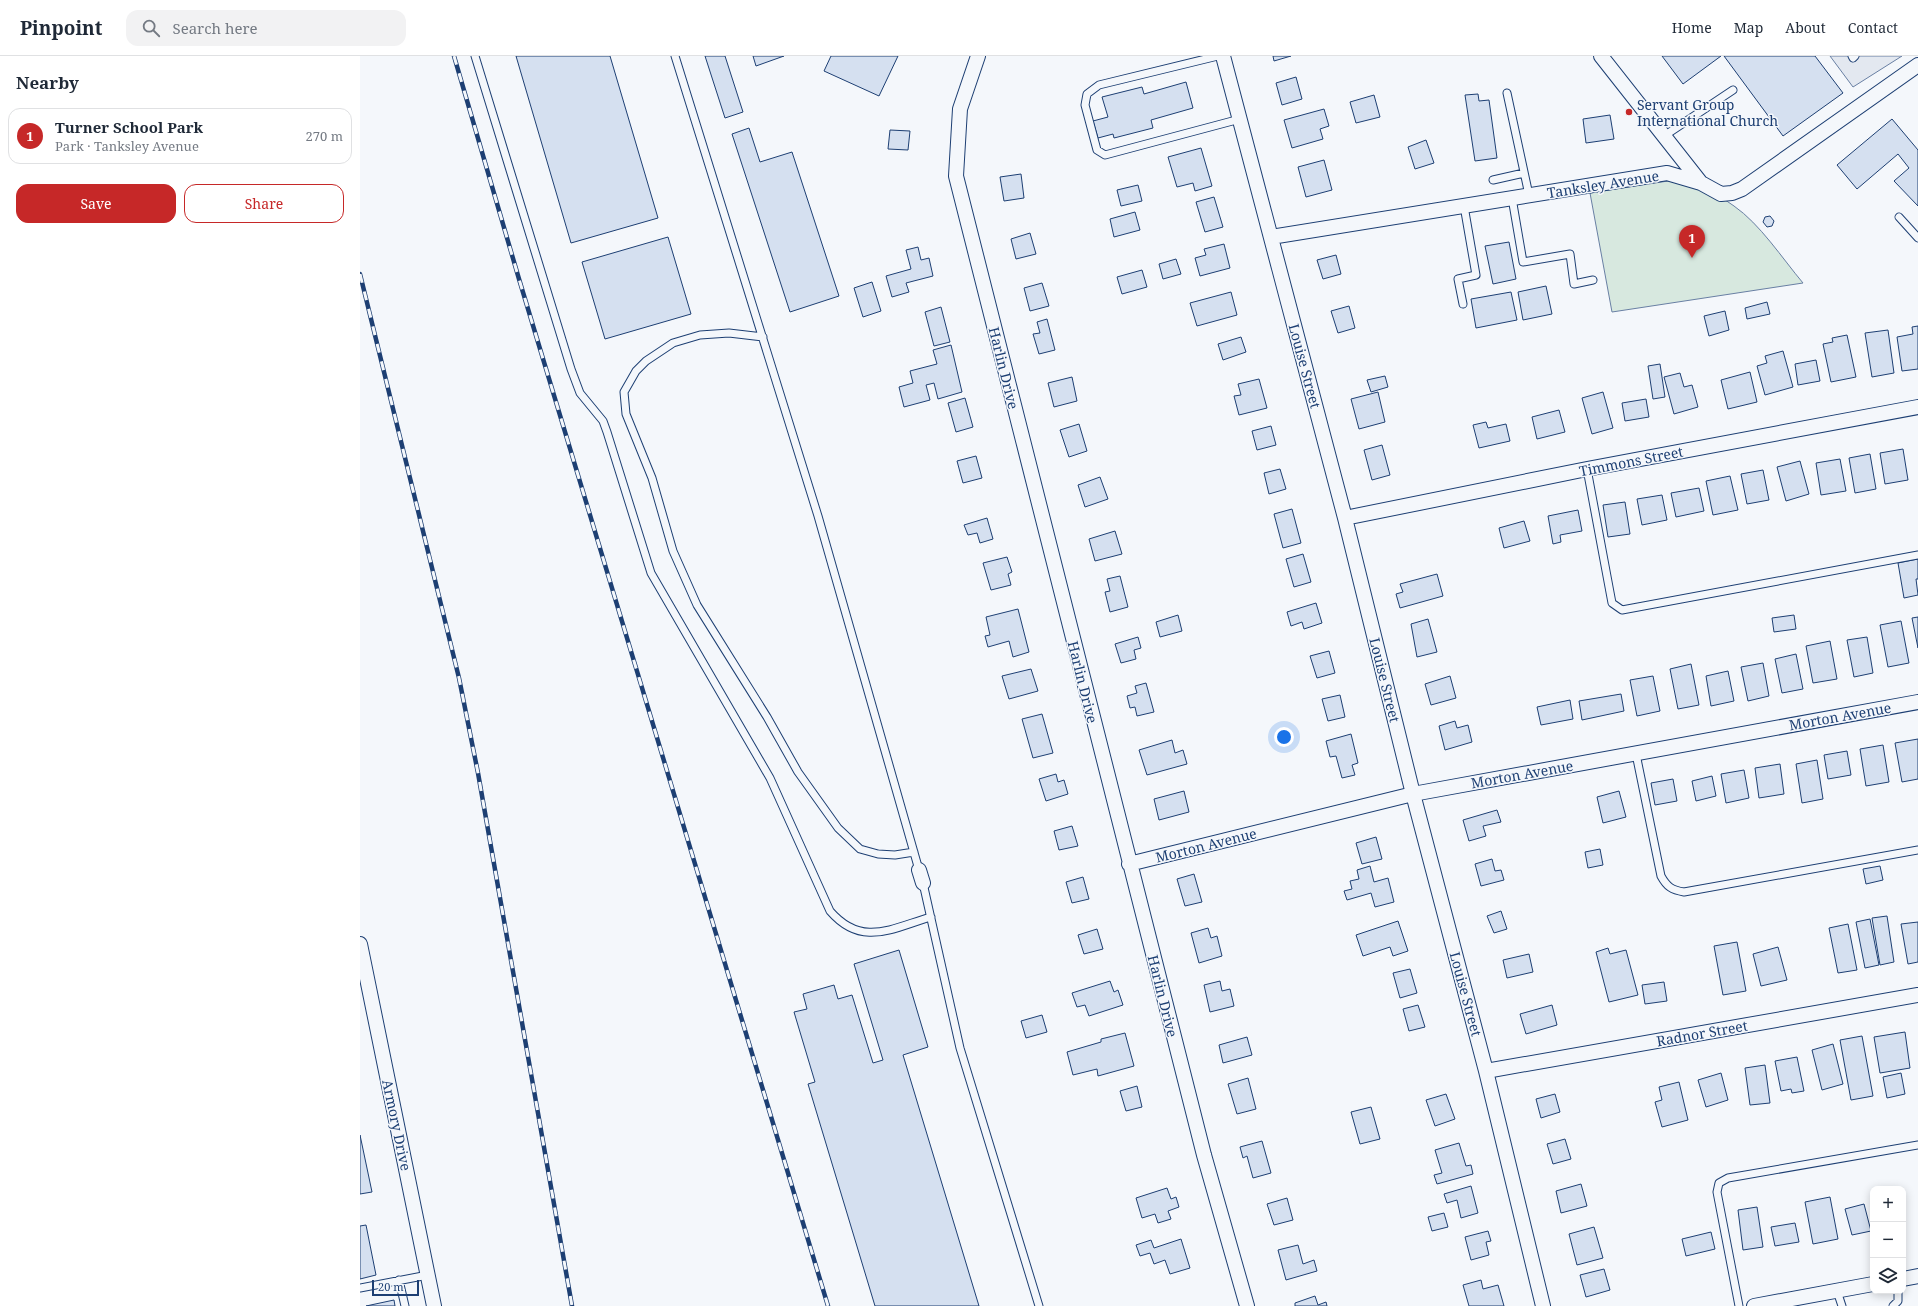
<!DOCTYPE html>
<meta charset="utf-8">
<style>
body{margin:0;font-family:"Noto Serif",serif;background:#f2f2f3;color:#1f2937}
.controls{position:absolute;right:12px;bottom:12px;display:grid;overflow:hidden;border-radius:8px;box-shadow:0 2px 10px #0003}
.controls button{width:36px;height:36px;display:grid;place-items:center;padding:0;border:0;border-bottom:1px solid #e0e1e3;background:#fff;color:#1f2937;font:20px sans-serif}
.scale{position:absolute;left:12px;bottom:10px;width:47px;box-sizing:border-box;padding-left:4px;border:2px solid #1d3f73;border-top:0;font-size:11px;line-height:14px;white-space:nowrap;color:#1d3f73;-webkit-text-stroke:3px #f4f7fb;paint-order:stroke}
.you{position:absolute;left:924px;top:681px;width:14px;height:14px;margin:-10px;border:3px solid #fff;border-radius:50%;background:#1a73e8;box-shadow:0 0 0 6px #1a73e833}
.badge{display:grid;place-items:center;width:26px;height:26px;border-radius:50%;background:#c62828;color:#fff;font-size:13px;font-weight:700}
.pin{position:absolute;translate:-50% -33px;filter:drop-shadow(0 1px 2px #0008)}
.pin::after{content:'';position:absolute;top:21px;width:14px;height:12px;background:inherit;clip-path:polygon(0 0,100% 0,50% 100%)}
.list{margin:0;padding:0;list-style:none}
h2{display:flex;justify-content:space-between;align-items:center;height:52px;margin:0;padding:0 16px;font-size:17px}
h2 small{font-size:13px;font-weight:400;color:#747a83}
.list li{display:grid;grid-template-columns:26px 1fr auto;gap:12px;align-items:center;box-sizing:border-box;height:56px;margin:0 8px 8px;padding:0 8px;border:1px solid #e0e1e3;border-radius:12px}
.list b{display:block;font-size:15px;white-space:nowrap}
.list p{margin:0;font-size:13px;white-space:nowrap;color:#747a83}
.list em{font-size:13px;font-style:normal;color:#747a83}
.actions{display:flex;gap:8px;padding:12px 16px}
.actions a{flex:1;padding:9px 0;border:1px solid #c62828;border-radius:12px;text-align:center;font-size:14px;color:#c62828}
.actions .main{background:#c62828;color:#fff}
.icon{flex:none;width:22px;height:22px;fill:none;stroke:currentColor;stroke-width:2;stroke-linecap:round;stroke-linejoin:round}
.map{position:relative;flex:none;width:1558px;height:1250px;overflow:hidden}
header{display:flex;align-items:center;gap:24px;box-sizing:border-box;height:56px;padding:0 20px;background:#fff;border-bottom:1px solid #e0e1e3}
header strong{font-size:19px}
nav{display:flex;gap:22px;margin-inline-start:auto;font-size:14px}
.search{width:280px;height:36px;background:#f2f2f3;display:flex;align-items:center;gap:10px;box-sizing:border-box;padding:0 14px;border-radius:12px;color:#747a83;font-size:15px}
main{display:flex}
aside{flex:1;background:#fff}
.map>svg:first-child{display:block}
</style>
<header>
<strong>Pinpoint</strong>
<div class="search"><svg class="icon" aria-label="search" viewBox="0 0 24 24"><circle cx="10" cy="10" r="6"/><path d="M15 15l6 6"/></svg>Search here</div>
<nav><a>Home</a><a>Map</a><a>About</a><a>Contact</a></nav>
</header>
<main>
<aside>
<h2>Nearby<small></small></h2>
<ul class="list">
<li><span class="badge">1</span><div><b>Turner School Park</b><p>Park · Tanksley Avenue</p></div><em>270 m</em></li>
</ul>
<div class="actions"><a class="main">Save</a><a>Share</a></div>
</aside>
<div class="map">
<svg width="1558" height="1250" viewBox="0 0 1558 1250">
<rect width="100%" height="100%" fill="#f4f7fb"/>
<path fill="#d7e8df" stroke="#687fa3" d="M1308,125C1329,128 1357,137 1374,150C1400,168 1422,202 1443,227L1252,256L1230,137Z"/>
<path fill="#e3e8f0" stroke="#687fa3" d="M1470,0H1542L1493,31Z"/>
<path fill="#d5e0f0" stroke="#1d3f73" d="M156,0H250L298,162L211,187Z
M345,0H365L383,56L365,62Z
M393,0H424L396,10Z
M471,0H538L519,40L464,15Z
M913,0H931L914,5Z
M1302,0H1361L1323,28Z
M1364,0H1455L1483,37L1423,80Z
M936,21L942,43L922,49L916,27Z
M826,26L833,52L791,64L793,72L754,82L753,78L738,82L733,65L748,61L742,41L782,31L784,38Z
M1118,38L1119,45L1129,44L1137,102L1115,105L1105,39Z
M1014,39L1020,61L996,67L990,46Z
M964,53L969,70L960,73L963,83L932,92L924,64Z
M1250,59L1254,83L1226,87L1223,63Z
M1532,63L1558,94V150L1534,125L1549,112L1538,98L1497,133L1477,109Z
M389,72L400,106L432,96L479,240L430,256L372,78Z
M530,74L550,75L548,94L528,93Z
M1066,84L1074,107L1055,113L1048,91Z
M841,92L852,130L835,135L833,127L817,131L808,101Z
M964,104L972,134L946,141L938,111Z
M661,118L664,142L644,145L640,121Z
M778,129L782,145L761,150L757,134Z
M854,141L863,171L845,176L836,146Z
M775,156L780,174L754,181L750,163Z
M1410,160L1414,165L1412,170L1407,171L1403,166L1405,161Z
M670,177L676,198L656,203L651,183Z
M308,181L331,258L245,283L222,206Z
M1149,186L1156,223L1133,228L1125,190Z
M864,188L870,212L840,220L835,202L846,199L844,193Z
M558,191L561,204L569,202L573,220L546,227L549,236L532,241L526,220L551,213L546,194Z
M976,199L981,218L963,223L957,204Z
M816,203L821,218L803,223L799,208Z
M782,214L787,231L762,238L757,221Z
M512,226L521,255L503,261L494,232Z
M682,227L689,250L670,255L664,232Z
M1186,230L1192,258L1163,264L1158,236Z
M871,236L877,259L837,270L830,247Z
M1151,236L1157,264L1116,272L1111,243Z
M1407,246L1410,258L1387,263L1385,252Z
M989,250L995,272L978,277L971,255Z
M581,251L590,286L574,290L565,256Z
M1365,255L1369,274L1349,280L1344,260Z
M687,263L695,294L679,298L673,278L680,277L677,266Z
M1558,270V313L1542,315L1537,281L1553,278L1552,271Z
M1528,274L1534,317L1512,321L1505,277Z
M1487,279L1496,321L1471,326L1463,288L1473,286L1472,282Z
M881,281L886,296L863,304L858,288Z
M591,289L602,336L578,343L574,327L566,329L570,344L544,351L539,331L553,327L550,315L577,308L573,294Z
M1423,295L1433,331L1405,339L1397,310L1407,307L1405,300Z
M1456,304L1460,325L1438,329L1435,308Z
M1300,308L1305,341L1293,343L1288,310Z
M1390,316L1397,346L1368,353L1361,324Z
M1320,317L1324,331L1332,329L1338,351L1314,358L1304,321Z
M1025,320L1028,331L1011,336L1007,324Z
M712,321L717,345L694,351L688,327Z
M899,323L907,352L879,359L874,340L881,339L878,328Z
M1018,336L1025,366L999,373L991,343Z
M1243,336L1253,372L1232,378L1222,342Z
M605,342L613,371L596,376L588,347Z
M1286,343L1289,361L1265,365L1262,347Z
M1199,354L1205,376L1177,383L1172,361Z
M1126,366L1128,372L1146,368L1150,385L1119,392L1113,369Z
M719,368L727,395L709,401L700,374Z
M911,370L916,389L897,394L892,375Z
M1022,389L1030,419L1012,424L1004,394Z
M1543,393L1548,424L1525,428L1520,397Z
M1510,398L1516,433L1495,437L1489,402Z
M616,400L622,422L603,427L597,405Z
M1480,403L1486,435L1461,439L1456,407Z
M1440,405L1449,438L1426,445L1417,411Z
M920,413L926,433L909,438L904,417Z
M1403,414L1409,444L1387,448L1381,418Z
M1370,420L1378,454L1353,459L1346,425Z
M740,421L748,443L725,451L718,429Z
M1339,432L1344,455L1316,461L1311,437Z
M1302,439L1307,464L1282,469L1277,443Z
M1265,446L1270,478L1248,481L1243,449Z
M932,453L941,487L923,492L914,458Z
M1218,454L1222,475L1200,479L1201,486L1193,488L1188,460Z
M627,462L633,483L620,487L617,477L608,479L604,469Z
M1164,465L1170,485L1144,492L1139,472Z
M755,475L762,498L735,505L729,483Z
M943,498L951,526L934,531L926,503Z
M647,501L652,516L648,518L651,529L631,534L623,507Z
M1558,503V523H1556L1558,539L1544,542L1538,507Z
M1077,518L1083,540L1040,552L1036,538L1043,536L1040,528Z
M760,520L768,551L750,556L745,536L750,535L747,523Z
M956,547L962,567L944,573L942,566L931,570L927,556Z
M658,553L669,596L653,601L649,585L628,591L625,580L630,579L626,561Z
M818,559L822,575L800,581L796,566Z
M1434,559L1436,573L1414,576L1412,562Z
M1558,561V592L1552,562Z
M1068,563L1077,596L1057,601L1051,568Z
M1541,565L1549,607L1528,611L1520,569Z
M778,581L781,592L774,594L776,603L761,607L755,588Z
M1507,581L1513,617L1494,621L1487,584Z
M1470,585L1477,623L1453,627L1446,590Z
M969,595L975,617L957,622L950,600Z
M1436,598L1443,633L1422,637L1415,603Z
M1403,607L1409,640L1388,645L1381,611Z
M1331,608L1339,649L1318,653L1310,613Z
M671,613L678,635L649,643L642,620Z
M1368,615L1374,645L1351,650L1346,620Z
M1090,620L1096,642L1071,649L1065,628Z
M1293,620L1300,655L1277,660L1270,624Z
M786,627L794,656L777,660L775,651L770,652L767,640L777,637L775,630Z
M1261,638L1264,655L1222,664L1219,645Z
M980,639L985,661L968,665L962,643Z
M1210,644L1213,663L1181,669L1177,651Z
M682,658L693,697L673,702L662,663Z
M1095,665L1097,672L1108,669L1112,686L1085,694L1079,670Z
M991,678L998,707L992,709L995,719L982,722L976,700L970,701L966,685Z
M1558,683V723L1542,726L1535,687Z
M812,684L815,697L823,694L827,708L787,719L779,694Z
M1523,689L1529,726L1506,730L1500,693Z
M1487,695L1491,719L1468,723L1464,699Z
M1457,704L1463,743L1442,747L1436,708Z
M1420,708L1424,738L1399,742L1395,712Z
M1384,714L1389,742L1366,747L1361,718Z
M696,718L698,726L704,724L708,738L686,745L679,723Z
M1352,720L1356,740L1336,745L1332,725Z
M1313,723L1317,745L1295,749L1291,727Z
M824,735L829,756L799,764L794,743Z
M1259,735L1266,761L1243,767L1237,741Z
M1137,754L1141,766L1123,770L1126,780L1109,785L1103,764Z
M712,770L718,790L699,794L694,775Z
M1016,781L1022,803L1002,808L996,787Z
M1240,793L1243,809L1228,812L1225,796Z
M1132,803L1135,815L1141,814L1144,824L1121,830L1115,808Z
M1010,810L1014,826L1028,822L1034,846L1015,851L1011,837L987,844L984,835L992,833L990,825L999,823L997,814Z
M1520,810L1523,824L1506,828L1503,813Z
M834,818L842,846L825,850L817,823Z
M723,821L729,843L712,847L706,826Z
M1141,855L1147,873L1134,877L1127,860Z
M1527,860L1534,906L1520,909L1512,862Z
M1510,863L1519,909L1505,912L1496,866Z
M1038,865L1048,895L1033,900L1030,891L1003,900L996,879Z
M1558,866V906L1548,908L1541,868Z
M1488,868L1497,914L1478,917L1469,872Z
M848,872L851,882L857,880L862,900L839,907L831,877Z
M737,873L743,893L724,898L718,879Z
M1377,886L1386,935L1363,939L1354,890Z
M1418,891L1427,924L1401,930L1393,898Z
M1248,892L1250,898L1266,894L1278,939L1249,946L1236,896Z
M539,894L568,991L543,999L619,1250H515L448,1028L455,1026L434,956L447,953L443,938L474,929L478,943L492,939L513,1007L523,1004L494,908Z
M1169,898L1173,916L1147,922L1143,904Z
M1050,913L1057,937L1040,942L1033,917Z
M750,925L754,936L758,934L763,949L729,960L725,949L717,951L712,937Z
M860,925L862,935L870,933L874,950L850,956L844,929Z
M1304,926L1307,945L1285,948L1282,929Z
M1058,949L1065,971L1049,975L1043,953Z
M1192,949L1197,969L1166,978L1160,958Z
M682,959L687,976L666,982L661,965Z
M1545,976L1550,1012L1520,1017L1514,981Z
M765,977L774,1010L738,1020L737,1013L713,1019L707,996L741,986V983Z
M1502,980L1513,1040L1491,1044L1480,984Z
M887,981L892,999L863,1007L859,989Z
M1473,988L1483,1028L1462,1034L1452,994Z
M1437,1001L1444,1035L1432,1037L1431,1033L1421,1035L1415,1005Z
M1405,1009L1410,1047L1390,1049L1385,1012Z
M1361,1017L1368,1044L1346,1051L1338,1024Z
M1541,1017L1545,1038L1527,1042L1523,1021Z
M888,1022L896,1053L877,1058L868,1028Z
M1319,1026L1328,1064L1302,1071L1295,1046L1302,1044L1299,1031Z
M777,1030L782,1051L766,1055L760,1035Z
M1086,1038L1095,1063L1075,1070L1066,1044Z
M1195,1038L1200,1056L1181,1062L1176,1043Z
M1011,1051L1020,1083L1000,1088L991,1056Z
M0,1079L12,1136L0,1138Z
M1205,1083L1211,1103L1193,1108L1187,1088Z
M902,1085L911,1117L893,1122L887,1100L883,1102L880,1091Z
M1099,1087L1106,1110L1111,1109L1113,1118L1077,1128L1074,1119L1082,1117L1075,1094Z
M1221,1128L1227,1150L1201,1157L1196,1135Z
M1111,1130L1118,1157L1101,1162L1097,1144L1087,1147L1084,1138Z
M807,1132L811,1143L816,1141L819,1151L808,1155L811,1163L798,1167L795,1158L782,1162L776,1142Z
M1470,1141L1478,1183L1453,1188L1445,1146Z
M927,1142L933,1164L914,1169L907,1148Z
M1504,1148L1511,1175L1492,1179L1485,1153Z
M1397,1151L1403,1191L1383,1194L1378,1154Z
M1084,1157L1088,1171L1072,1175L1068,1161Z
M1435,1167L1439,1186L1415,1190L1411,1171Z
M6,1169L16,1219L0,1223V1170Z
M1234,1171L1243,1202L1217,1209L1209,1178Z
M1128,1175L1131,1185L1126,1186L1129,1199L1111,1204L1105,1181Z
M1351,1176L1355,1193L1326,1200L1322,1183Z
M821,1183L830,1212L810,1218L805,1204L794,1208L790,1197L780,1200L776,1189L791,1184L794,1192Z
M938,1189L943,1208L954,1204L957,1215L926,1224L918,1194Z
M1244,1213L1250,1234L1226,1241L1220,1219Z
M1121,1224L1123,1233L1138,1229L1144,1250H1109L1103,1229Z
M955,1240L958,1249L966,1246L967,1250H935V1247Z
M34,1244L35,1250H6Z"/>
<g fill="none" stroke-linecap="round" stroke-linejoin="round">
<g stroke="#1d3f73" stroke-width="9">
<path id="lane" d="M115,0L211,313L220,337L243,365L247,376L291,517L410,722L470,855C502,892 532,872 571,861
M315,0L458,460L559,814
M858,0L739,29L727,38L725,49L737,94L745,99L880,63
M1492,0L1493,2L1495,0
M1147,37L1169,139
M1304,80L1373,34
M1133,124L1164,117
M1152,142L1163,206L1210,198L1214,228L1233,224
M1539,161L1558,182
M1103,248L1098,223L1116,219L1104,150
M403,281L369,277L340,279L313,287L286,305L276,315L264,336L266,358L292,422L313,495L337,549L407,661L438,716L478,772L500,793L518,798L535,799L554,796
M1227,413L1252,547L1262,554L1558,499
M1276,698L1301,820C1307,831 1312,834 1324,836L1558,794
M563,827L600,992L679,1250
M39,1224L45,1250
M0,1232L68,1219
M1477,1235L1482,1250
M1379,1250L1357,1136L1359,1127L1368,1122L1558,1089
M1533,1250L1538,1245V1235"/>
</g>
<g stroke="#1d3f73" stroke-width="16">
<path id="street" d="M618,0L600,53L596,120L844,1099L887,1250
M863,0L985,462L1053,738L1126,1015L1183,1250
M1241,0L1341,127
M911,181L1307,117L1341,127L1361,138L1372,137L1382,133L1558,9
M985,462L1227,413L1558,351
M769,808L1053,738L1558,646
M559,814L563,827
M0,888L74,1250
M1126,1015L1558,939
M1543,1223L1558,1220
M1394,1250L1513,1228"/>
</g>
<use href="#lane" stroke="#f4f7fb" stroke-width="7"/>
<use href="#street" stroke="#f4f7fb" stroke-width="14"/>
<g stroke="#1d3f73" stroke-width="4.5">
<path id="rail" d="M94,0L159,223L468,1250
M0,218L99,622L118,717L212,1250"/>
</g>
<use href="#rail" stroke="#f4f7fb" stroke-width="3" stroke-dasharray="9" stroke-linecap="butt"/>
</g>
<circle fill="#c62828" stroke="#f4f7fb" stroke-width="1.5" cx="1269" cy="56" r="4"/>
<g text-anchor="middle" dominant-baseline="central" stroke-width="3" stroke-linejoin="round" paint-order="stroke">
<g font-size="14" fill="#1d3f73" stroke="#f4f7fb" text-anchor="start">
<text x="1277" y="48">Servant Group<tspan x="1277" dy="16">International Church</tspan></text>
</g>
<g font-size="14" fill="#1d3f73" stroke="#f4f7fb">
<text transform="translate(1243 128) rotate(-9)">Tanksley Avenue</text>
<text transform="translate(945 310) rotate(75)">Louise Street</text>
<text transform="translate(644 312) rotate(76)">Harlin Drive</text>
<text transform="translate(1271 405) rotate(-11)">Timmons Street</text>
<text transform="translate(1025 624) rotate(76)">Louise Street</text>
<text transform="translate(723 626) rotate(76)">Harlin Drive</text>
<text transform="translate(1480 660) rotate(-10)">Morton Avenue</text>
<text transform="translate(1162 718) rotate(-10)">Morton Avenue</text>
<text transform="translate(846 789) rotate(-14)">Morton Avenue</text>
<text transform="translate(1106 938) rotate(75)">Louise Street</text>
<text transform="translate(803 940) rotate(76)">Harlin Drive</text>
<text transform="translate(1342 977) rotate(-10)">Radnor Street</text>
<text transform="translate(37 1069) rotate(78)">Armory Drive</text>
</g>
</g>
</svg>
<div class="controls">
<button>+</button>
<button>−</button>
<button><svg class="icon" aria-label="layers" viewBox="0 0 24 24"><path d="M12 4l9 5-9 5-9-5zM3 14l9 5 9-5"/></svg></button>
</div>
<div class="scale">20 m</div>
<div class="you"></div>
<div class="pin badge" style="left:1332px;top:202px">1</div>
</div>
</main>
